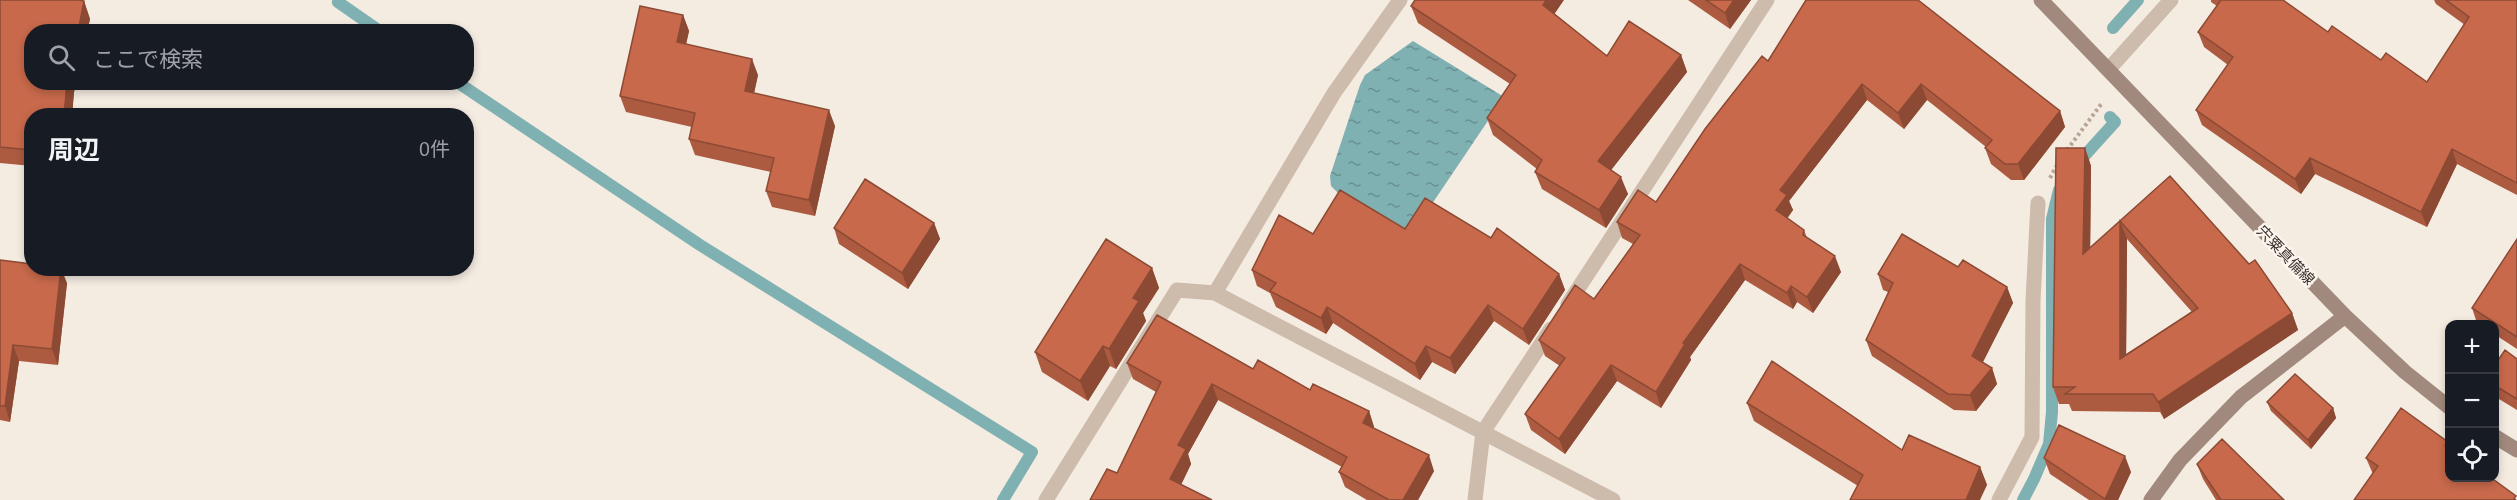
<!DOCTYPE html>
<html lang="ja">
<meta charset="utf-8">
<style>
body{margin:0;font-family:"PT Sans","Noto Sans JP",sans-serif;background:#20242c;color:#f1f3f6}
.controls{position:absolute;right:18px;bottom:18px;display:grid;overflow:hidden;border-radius:12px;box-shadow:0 3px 9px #0003}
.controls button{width:54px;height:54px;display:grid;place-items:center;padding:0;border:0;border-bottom:2px solid #363941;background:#171b24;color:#f1f3f6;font:30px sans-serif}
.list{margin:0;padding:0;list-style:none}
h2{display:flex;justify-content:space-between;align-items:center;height:78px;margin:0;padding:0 24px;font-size:26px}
h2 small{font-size:20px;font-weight:400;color:#9ea1a6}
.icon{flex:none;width:33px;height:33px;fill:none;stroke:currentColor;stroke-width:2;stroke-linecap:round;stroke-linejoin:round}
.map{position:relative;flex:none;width:2517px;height:500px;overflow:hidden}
.search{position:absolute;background:#171b24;box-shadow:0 3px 9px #0003;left:24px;top:24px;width:450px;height:66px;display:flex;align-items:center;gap:15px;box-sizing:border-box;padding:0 21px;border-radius:24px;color:#9ea1a6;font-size:22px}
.panel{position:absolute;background:#171b24;box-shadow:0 3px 9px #0003;left:24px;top:108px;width:450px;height:168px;border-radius:24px}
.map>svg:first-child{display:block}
</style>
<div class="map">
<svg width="2517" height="500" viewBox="0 0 2517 500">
<defs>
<pattern id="water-ripples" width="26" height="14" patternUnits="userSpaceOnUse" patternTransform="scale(1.5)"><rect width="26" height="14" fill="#7fb0b2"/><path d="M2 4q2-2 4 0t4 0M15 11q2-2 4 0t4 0" fill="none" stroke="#699091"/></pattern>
</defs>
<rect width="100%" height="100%" fill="#f4ebe1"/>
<path fill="url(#water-ripples)" d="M1413,41L1504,97L1409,238L1339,194L1331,186L1330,176L1360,85L1365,75Z"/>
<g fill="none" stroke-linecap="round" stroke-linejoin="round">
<path stroke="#7fb0b2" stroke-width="12" d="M339,0L338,2L381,32
M2113,28L2138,0
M457,82L700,245L1032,452L1003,500
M2077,164L2115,122L2110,117
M2023,500L2034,479L2049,444L2052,412V219L2059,190"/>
<path stroke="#b9a596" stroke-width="4" stroke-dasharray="3 3" stroke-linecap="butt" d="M2067,150L2102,103
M2050,178L2058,163"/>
<path stroke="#cdbbac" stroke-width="15" d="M2109,69L2171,0
M1215,293L1334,93L1400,0
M1568,304L1767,0
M1046,500L1177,290L1215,293L1613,500
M1475,500L1483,432L1551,329
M1999,500L2032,437L2033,301L2038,203"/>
<path stroke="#a18a7d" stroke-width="15" d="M2041,0L2345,316L2405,372L2450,408
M2494,436L2517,450
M2151,500L2180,460L2241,397L2345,316"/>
</g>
<path fill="#ac5a40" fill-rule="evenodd" d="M0,0L84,1L90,19L87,32H32V82H77L74,92L72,116H32V166L0,163Z
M1688,0H1751L1730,29Z
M1806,0L2060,111L2065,127L2024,180H2011L1991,164L1985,148L1986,147L1927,100L1904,129L1867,100L1789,201L1793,210L1787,218L1804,230L1807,238L1841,272L1813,313L1797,302L1793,309L1745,280L1690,357L1691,360L1661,408L1617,381L1565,454L1531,430L1525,414L1560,366L1545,356L1539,340L1594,299L1633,244L1622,238L1617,222L1656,202L1768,61Z
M2211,0H2283L2328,32L2381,60L2427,82L2465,25L2436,4L2434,0H2517V195L2457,164L2427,227L2315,174L2301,194L2202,125L2196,110L2228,65L2204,47L2198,32L2217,6L2211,2Z
M1411,6L1555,14L1607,56L1681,55L1687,72L1611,170L1628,194L1606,228L1542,189L1535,172L1537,169L1493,135L1487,118L1510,84L1418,23Z
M683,15L689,31L686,44L758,75L754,93L835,126L815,216L772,207L766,191L771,172L695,155L689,139L692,127L626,112L620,96Z
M2085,148L2091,166L2090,248L2170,176L2292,313L2298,330L2164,419L2160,412L2072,411L2069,404H2059L2053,387ZM2127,239L2192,312L2126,354Z
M934,223L940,239L908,289L839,244L834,228Z
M1405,229L1559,274L1565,290L1529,345L1494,321L1455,374L1432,362L1420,380L1333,323L1326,334L1276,307L1270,293L1257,286L1252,270L1313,234Z
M2517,239V349L2494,334V324H2480L2477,323L2472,308Z
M0,260L67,283L58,365L19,361L10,422L0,420Z
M1958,267L2007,287L2013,303L1982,362L1992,368L1997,384L1976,411L1954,410L1872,356L1866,340L1888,292L1883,290L1878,274Z
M1152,268L1159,288L1143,313L1146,321L1116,369L1110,366L1088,401L1042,372L1035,352Z
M2517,359V410L2494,396V366Z
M1127,363L1253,369L1369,411L1374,427L1373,428L1434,471L1418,500H1367L1345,487L1339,472L1342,467L1218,400L1188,454L1191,464L1181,485L1117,473L1156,392L1133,379Z
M2267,402L2333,408L2336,418L2311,449L2271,411Z
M1747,403L1902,450L1980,467L1987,485L1858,486L1754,421Z
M2044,458L2131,472L2118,500H2089L2050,474Z
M2366,458L2450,477L2373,474Z
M2197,464L2284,500H2216L2203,479Z"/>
<path fill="#8c4a34" d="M1546,0H1564L1549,22L1543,5Z
M1734,0H1751L1730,29L1725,13Z
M84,1L90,19L87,32H78Z
M683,15L689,31L683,58L677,42Z
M1681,55L1687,72L1605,178L1598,161Z
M752,59L758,75L751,107L745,91Z
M67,82H77L74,92L72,116H64Z
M1862,84L1867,100L1789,201L1793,210L1782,226L1776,210L1780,190Z
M1921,84L1927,100L1904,129L1898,113Z
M829,110L835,126L815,216L809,200Z
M2060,111L2065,127L2024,180L2018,164Z
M2085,148L2091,166L2090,271L2083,254Z
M2452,149L2457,164L2427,227L2421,212Z
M2310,158L2315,174L2301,194L2295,179Z
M1621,177L1628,194L1606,228L1599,210Z
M2120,221L2127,239L2126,376L2120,359Z
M934,223L940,239L908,289L902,273Z
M1835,256L1841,272L1813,313L1807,297Z
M1740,264L1745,280L1690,357L1691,360L1661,408L1656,392L1683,343Z
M61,268L67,283L58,365L52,349Z
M1152,268L1159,288L1143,313L1146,321L1116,369L1109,349L1133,298Z
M1559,274L1565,290L1529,345L1523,329Z
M1791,286L1797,302L1793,309L1787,293Z
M2007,287L2013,303L1978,372L1972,356Z
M1488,305L1494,321L1455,374L1450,358Z
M1327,307L1333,323L1326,334L1321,318Z
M2292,313L2298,330L2164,419L2158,402Z
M13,345L19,361L10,422L5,406Z
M1103,346L1110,366L1088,401L1080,381Z
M1426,346L1432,362L1420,380L1415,364Z
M1611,365L1617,381L1565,454L1559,439Z
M1992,368L1997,384L1976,411L1970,395Z
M1212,384L1218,400L1188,454L1191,464L1176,495L1170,479L1178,445Z
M2333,408L2336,418L2311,449L2308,440Z
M1369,411L1374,427L1368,439L1363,423Z
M1429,455L1434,471L1418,500H1403Z
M2125,456L2131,472L2118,500H2106L2105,499Z
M1980,467L1987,485L1980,500H1966Z"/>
<path fill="#c8694b" stroke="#8c4a34" stroke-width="1.5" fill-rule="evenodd" d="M0,0H78L84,1L78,32H32V82H67L64,116H32V150L0,147Z
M1415,0H1546L1543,5L1607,56L1629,21L1681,55L1598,161L1621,177L1599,210L1535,172L1542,160L1487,118L1516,75L1411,6Z
M1706,0H1734L1725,13Z
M1806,0H1918L2060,111L2018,164H2005L1985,148L1992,140L1921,84L1898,113L1862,84L1780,190L1787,195L1776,210L1804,230L1803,235L1835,256L1807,297L1791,286L1787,293L1740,264L1683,343L1685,344L1656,392L1611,365L1559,439L1525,414L1565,358L1539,340L1575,285L1594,299L1640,235L1617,222L1638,190L1656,202L1705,129L1762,56L1768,61Z
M2221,0H2283L2328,32L2332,26L2381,60L2386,53L2427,82L2469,17L2446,0H2517V183L2452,149L2421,212L2310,158L2295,179L2196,110L2233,57L2198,32Z
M640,6L683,15L677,42L752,59L745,91L829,110L809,200L766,191L774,158L689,139L695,113L620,96Z
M2056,148H2085L2083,254L2170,176L2249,264L2255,260L2292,313L2158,402L2153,394H2065L2075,387H2053ZM2120,221L2198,308L2120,359Z
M865,179L934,223L902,273L834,228Z
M1340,190L1405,229L1425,198L1491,238L1497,228L1559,274L1523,329L1488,305L1450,358L1426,346L1415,364L1327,307L1321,318L1270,291L1276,283L1252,270L1279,215L1313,234Z
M1902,234L1958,267L1963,260L2007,287L1972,356L1992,368L1970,395L1948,394L1866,340L1893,283L1878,274Z
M1106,239L1152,268L1133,298L1139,301L1109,349L1103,346L1080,381L1035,352Z
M2517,239V337L2472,308Z
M0,260L32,264V268H61L52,349L13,345L5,406H0Z
M1157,315L1253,369L1258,360L1310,390L1313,384L1369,411L1363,423L1429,455L1403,500H1389L1339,472L1347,457L1212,384L1178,445L1186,449L1170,479L1212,500H1090L1107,469L1117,473L1161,382L1127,363Z
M2505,350L2517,359V399L2494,385V366Z
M1772,361L1902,450L1909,435L1980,467L1966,500H1850L1863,475L1747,403Z
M2295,374L2333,408L2308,440L2267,402Z
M2401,408L2448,442L2445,446L2450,449V477H2490L2516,496L2514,499L2516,500H2354L2378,466L2366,458Z
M2059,425L2125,456L2105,499L2044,458Z
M2222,439L2284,500H2221L2197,464Z"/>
<g text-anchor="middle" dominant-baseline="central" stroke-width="5" stroke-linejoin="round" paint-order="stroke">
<g font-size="15" fill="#3b302b" stroke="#fbf5ee">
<text transform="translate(2286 255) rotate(46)">宍粟真備線</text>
</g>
</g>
</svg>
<div class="controls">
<button>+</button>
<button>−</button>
<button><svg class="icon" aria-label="locate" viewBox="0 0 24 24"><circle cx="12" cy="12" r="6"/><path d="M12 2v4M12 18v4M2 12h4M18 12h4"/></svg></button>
</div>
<div class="search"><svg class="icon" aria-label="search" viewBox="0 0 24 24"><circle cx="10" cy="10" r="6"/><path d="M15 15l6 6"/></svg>ここで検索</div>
<section class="panel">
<h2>周辺<small>0件</small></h2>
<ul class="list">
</ul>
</section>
</div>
